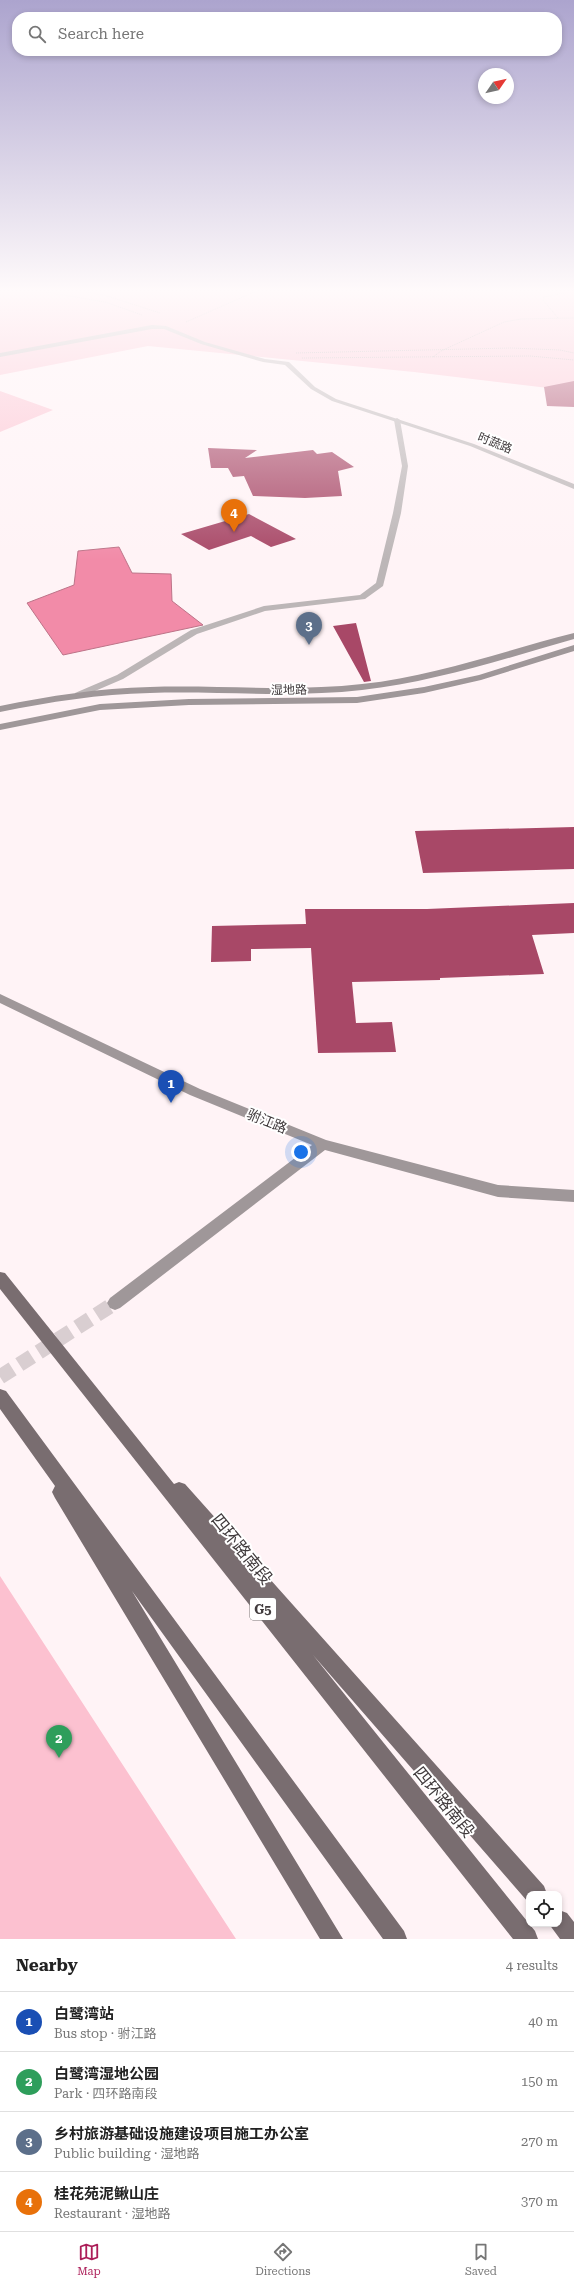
<!DOCTYPE html>
<meta charset="utf-8">
<style>
body{margin:0;font-family:"Roboto Serif","Noto Sans SC",serif;background:#f6f6f6;color:#222}
.controls{position:absolute;right:12px;bottom:12px;display:grid;overflow:hidden;border-radius:8px;box-shadow:0 2px 6px #0003}
.controls button{width:36px;height:36px;display:grid;place-items:center;padding:0;border:0;border-bottom:1px solid #e0e0e0;background:#fff;color:#222;font:20px sans-serif}
.compass{position:absolute;left:478px;top:68px;width:36px;height:36px;border-radius:50%;background:#fff;box-shadow:0 2px 6px #0003;rotate:56deg}
.you{position:absolute;left:301px;top:1152px;width:14px;height:14px;margin:-10px;border:3px solid #fff;border-radius:50%;background:#1a73e8;box-shadow:0 0 0 6px #1a73e833}
.badge{display:grid;place-items:center;width:26px;height:26px;border-radius:50%;background:#ac1d58;color:#fff;font-size:13px;font-weight:700}
.pin{position:absolute;translate:-50% -33px;filter:drop-shadow(0 1px 2px #0008)}
.pin::after{content:'';position:absolute;top:21px;width:14px;height:12px;background:inherit;clip-path:polygon(0 0,100% 0,50% 100%)}
.list{margin:0;padding:0;list-style:none}
h2{display:flex;justify-content:space-between;align-items:center;height:52px;margin:0;padding:0 16px;font-size:17px}
h2 small{font-size:13px;font-weight:400;color:#767676}
.list li{display:grid;grid-template-columns:26px 1fr auto;gap:12px;align-items:center;box-sizing:border-box;height:60px;padding:0 16px;border-top:1px solid #e0e0e0}
.list b{display:block;font-size:15px;white-space:nowrap}
.list p{margin:0;font-size:13px;white-space:nowrap;color:#767676}
.list em{font-size:13px;font-style:normal;color:#767676}
.icon{flex:none;width:22px;height:22px;fill:none;stroke:currentColor;stroke-width:2;stroke-linecap:round;stroke-linejoin:round}
.map{position:relative;flex:none;width:574px;height:1939px;overflow:hidden}
.search{position:absolute;background:#fff;box-shadow:0 2px 6px #0003;left:12px;right:12px;top:12px;height:44px;display:flex;align-items:center;gap:10px;box-sizing:border-box;padding:0 14px;border-radius:16px;color:#767676;font-size:15px}
.sheet{height:292px;background:#fff}
nav{display:flex;justify-content:space-around;align-items:center;box-sizing:border-box;height:56px;border-top:1px solid #e0e0e0;background:#fff;font-size:11px;color:#767676}
nav a{display:grid;justify-items:center;gap:2px}
nav .on{color:#ac1d58}
.map>svg:first-child{display:block}
</style>
<div class="map">
<svg width="574" height="1939" viewBox="0 0 574 1939">
<rect width="100%" height="100%" fill="#fff3f6"/>
<path fill="#fcc1d0" d="M0,289H574V391L414,372L148,346L0,375Z
M0,391L53,410L0,432Z
M0,1576L236,1939H0Z"/>
<path fill="#f28ba8" stroke="#bd7388" d="M119,547L132,573L171,574L172,601L203,625L63,655L27,603L74,585L78,551Z"/>
<path fill="#a84867" d="M574,381V407L547,406L544,387Z
M208,448L257,450L245,458L313,450L317,454L332,452L354,467L338,471L342,496L305,498L253,496L244,476L233,477L228,468H211Z
M249,514L296,539L271,547L251,536L209,550L181,534Z
M356,623L371,681L364,682L333,626Z
M574,827V869L423,873L415,831Z
M574,903V933L532,935L544,974L440,978V980L352,982L356,1023L392,1022L396,1052L318,1053L311,948L251,949V961L211,962L212,926L306,924L305,909H427Z"/>
<g fill="none" stroke-linecap="round" stroke-linejoin="round">
<path stroke="#d9ced1" stroke-width="15" stroke-dasharray="15 8" stroke-linecap="butt" d="M0,1377L115,1303"/>
<path stroke="#b2a9ab" stroke-width="1" stroke-dasharray="1 1" stroke-linecap="butt" d="M28,289L105,302L142,315
M68,289L104,295L160,313
M558,318L543,300L544,297L574,291
M186,322L261,289
M296,353L511,348L560,350L574,353
M433,357L441,351L504,322L521,319L574,318
M302,358L530,356L574,360"/>
<path fill="#bcb6b7" fill-rule="evenodd" d="M397,418L400,420L408,466L401,513L383,586L365,599L265,611L197,634L123,679L81,697H75V693L117,675L191,630L264,606L360,595L376,583L393,513L402,466L394,420Z"/>
<path fill="#bcb6b7" fill-rule="evenodd" d="M152,325L166,326L205,342L265,359L289,362L315,387L336,399L474,444L574,484V489L470,446L332,401L311,389L285,365L263,362L201,344L164,329H152L0,357V353Z"/>
<path fill="#9f9799" fill-rule="evenodd" d="M574,633V639C504,659 434,682 362,690C292,698 221,691 150,693C99,694 50,702 0,712V706C50,696 99,688 150,687C221,685 292,692 362,684C435,676 503,651 574,633Z
M574,645V651L481,680L424,693L357,703L189,705L100,710L0,730V724L100,704L189,699L357,697L424,687L479,675Z
M0,994L200,1089L326,1140L498,1185L574,1190V1202L498,1197L325,1150L120,1308L115,1310L110,1308L107,1303L110,1298L312,1145L190,1095L0,1003Z"/>
<path fill="#796d70" fill-rule="evenodd" d="M0,1272L5,1273L174,1484L179,1482L185,1484L544,1886L547,1894H529L528,1902L313,1655L535,1931L538,1939H513L0,1289Z
M0,1389L6,1391L404,1931L407,1939H383L132,1591L343,1939H320L55,1498L52,1492L55,1486L0,1409Z
M559,1910L567,1913L574,1922V1939H560L549,1924H559Z"/>
</g>
<linearGradient id="sky" x2="0" y2="1"><stop stop-color="#aca4ce"/><stop offset="0.52" stop-color="#fffafb"/><stop offset="1" stop-color="#fffafb" stop-opacity="0"/></linearGradient>
<rect width="574" height="560" fill="url(#sky)"/>
<g text-anchor="middle" dominant-baseline="central" stroke-width="4" stroke-linejoin="round" paint-order="stroke">
<g font-size="12" fill="#413b3d" stroke="#fff">
<text transform="translate(495 443) rotate(22)">时蔬路</text>
<text transform="translate(289 690) rotate(-1)">湿地路</text>
</g>
<rect fill="#fff" stroke="#7a7677" stroke-width="1" x="250" y="1598" width="26" height="22" rx="3"/>
<g font-size="13" font-weight="bold" fill="#413b3d">
<text x="263" y="1609">G5</text>
</g>
<g font-size="14" fill="#413b3d" stroke="#fff">
<text transform="translate(267 1121) rotate(22)">驸江路</text>
</g>
<g font-size="17" fill="#413b3d" stroke="#fff">
<text transform="translate(242 1549) rotate(51)">四环路南段</text>
<text transform="translate(444 1802) rotate(51)">四环路南段</text>
</g>
</g>
</svg>
<div class="controls">
<button><svg class="icon" aria-label="locate" viewBox="0 0 24 24"><circle cx="12" cy="12" r="6"/><path d="M12 2v4M12 18v4M2 12h4M18 12h4"/></svg></button>
</div>
<svg class="compass" viewBox="-18 -18 36 36"><path d="M0-13l5 13h-10z" fill="#e53935"/><path d="M0 13l5-13h-10z" fill="#767676"/></svg>
<div class="you"></div>
<div class="pin badge" style="left:171px;top:1103px;background:#1a4fb4">1</div>
<div class="pin badge" style="left:59px;top:1758px;background:#2e9e5b">2</div>
<div class="pin badge" style="left:309px;top:645px;background:#5c6f8a">3</div>
<div class="pin badge" style="left:234px;top:532px;background:#e8710a">4</div>
<div class="search"><svg class="icon" aria-label="search" viewBox="0 0 24 24"><circle cx="10" cy="10" r="6"/><path d="M15 15l6 6"/></svg>Search here</div>
</div>
<section class="sheet">
<h2>Nearby<small>4 results</small></h2>
<ul class="list">
<li><span class="badge" style="background:#1a4fb4">1</span><div><b>白鹭湾站</b><p>Bus stop · 驸江路</p></div><em>40 m</em></li>
<li><span class="badge" style="background:#2e9e5b">2</span><div><b>白鹭湾湿地公园</b><p>Park · 四环路南段</p></div><em>150 m</em></li>
<li><span class="badge" style="background:#5c6f8a">3</span><div><b>乡村旅游基础设施建设项目施工办公室</b><p>Public building · 湿地路</p></div><em>270 m</em></li>
<li><span class="badge" style="background:#e8710a">4</span><div><b>桂花苑泥鳅山庄</b><p>Restaurant · 湿地路</p></div><em>370 m</em></li>
</ul>
</section>
<nav>
<a class="on"><svg class="icon" aria-label="map" viewBox="0 0 24 24"><path d="M3 6l6-2 6 2 6-2v14l-6 2-6-2-6 2zM9 4v14M15 6v14"/></svg>Map</a>
<a><svg class="icon" aria-label="directions" viewBox="0 0 24 24"><path d="M12 3l9 9-9 9-9-9zM9 14v-3h6M13 9l2 2-2 2"/></svg>Directions</a>
<a><svg class="icon" aria-label="saved" viewBox="0 0 24 24"><path d="M7 4h10v16l-5-4-5 4z"/></svg>Saved</a>
</nav>
